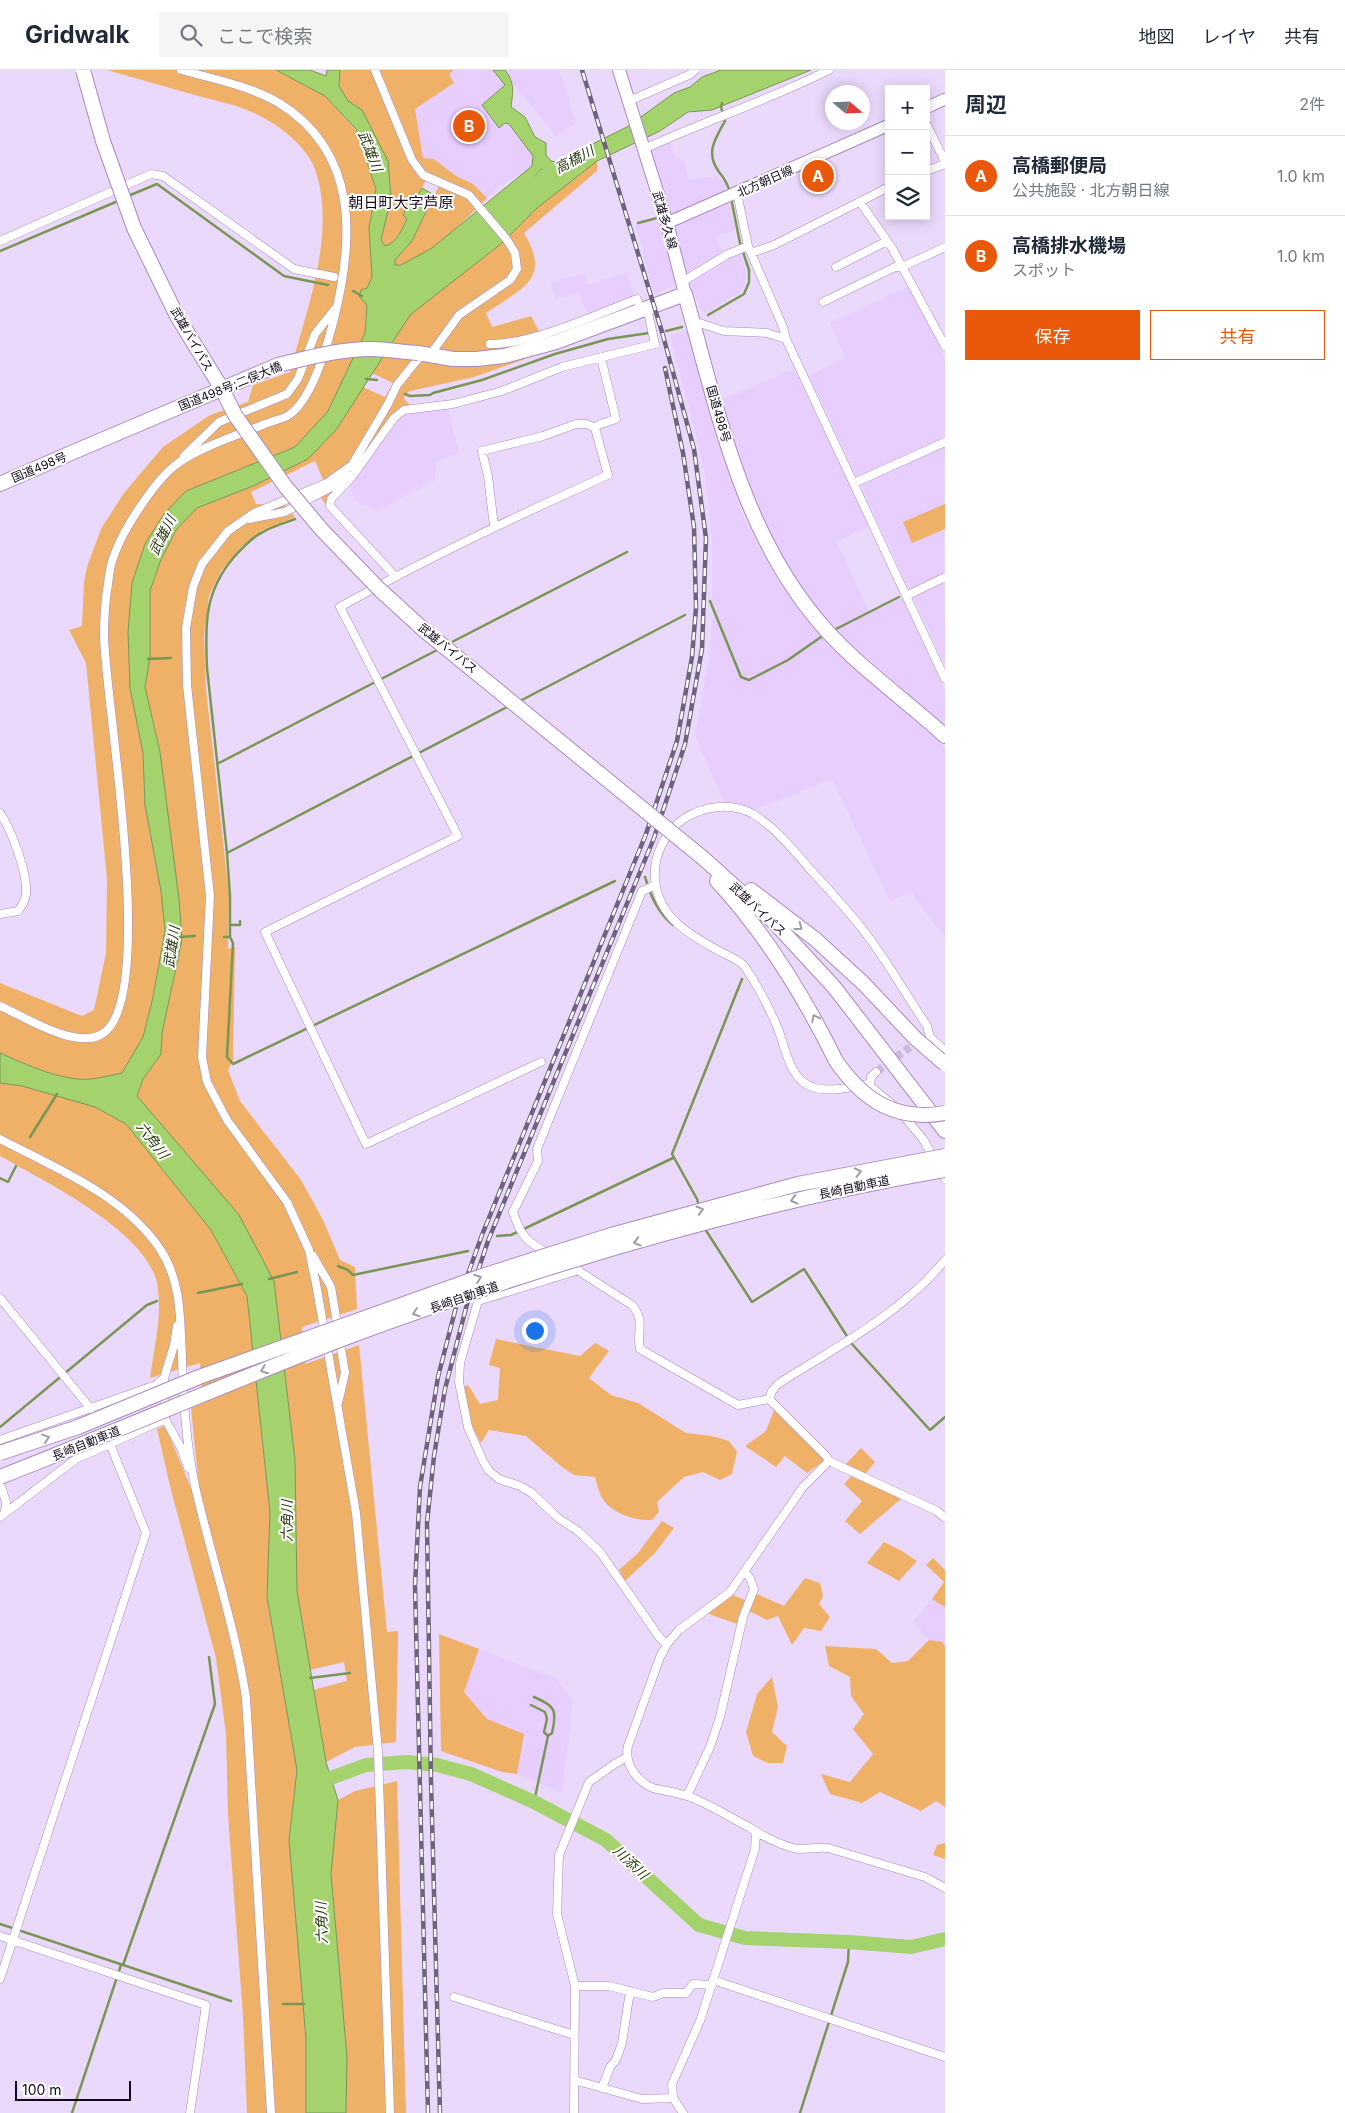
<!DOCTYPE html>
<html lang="ja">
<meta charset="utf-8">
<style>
body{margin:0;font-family:Inter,"Noto Sans JP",sans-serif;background:#f6f6f7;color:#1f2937}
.controls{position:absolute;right:15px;top:15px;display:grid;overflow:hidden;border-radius:0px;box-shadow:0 2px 12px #0003}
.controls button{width:45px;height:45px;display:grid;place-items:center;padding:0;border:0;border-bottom:1px solid #e0e1e3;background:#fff;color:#1f2937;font:25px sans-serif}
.compass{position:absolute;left:825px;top:15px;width:45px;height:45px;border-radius:50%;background:#fff;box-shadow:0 2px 12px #0003;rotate:109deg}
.scale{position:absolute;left:15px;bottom:12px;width:116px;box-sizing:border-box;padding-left:5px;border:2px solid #14091c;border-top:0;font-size:14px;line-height:18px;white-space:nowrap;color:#14091c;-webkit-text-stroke:4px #fff;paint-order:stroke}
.you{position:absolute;left:534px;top:1260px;width:18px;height:18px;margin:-12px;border:4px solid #fff;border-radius:50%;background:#1a73e8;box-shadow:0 0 0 8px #1a73e833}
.badge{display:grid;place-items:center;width:32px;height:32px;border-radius:50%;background:#ea580c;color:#fff;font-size:16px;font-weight:700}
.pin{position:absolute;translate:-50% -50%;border:2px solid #fff;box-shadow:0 1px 5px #0006}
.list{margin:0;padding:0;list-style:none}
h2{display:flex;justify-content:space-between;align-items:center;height:65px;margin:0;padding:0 20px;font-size:21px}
h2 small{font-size:16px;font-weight:400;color:#747a83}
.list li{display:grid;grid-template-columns:32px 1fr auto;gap:15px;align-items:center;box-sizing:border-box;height:80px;padding:0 20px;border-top:1px solid #e0e1e3}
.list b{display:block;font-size:19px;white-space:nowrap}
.list p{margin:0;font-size:16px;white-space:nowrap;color:#747a83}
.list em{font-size:16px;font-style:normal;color:#747a83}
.actions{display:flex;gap:10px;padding:15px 20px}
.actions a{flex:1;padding:11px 0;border:1px solid #ea580c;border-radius:0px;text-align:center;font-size:18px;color:#ea580c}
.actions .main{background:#ea580c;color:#fff}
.icon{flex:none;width:28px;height:28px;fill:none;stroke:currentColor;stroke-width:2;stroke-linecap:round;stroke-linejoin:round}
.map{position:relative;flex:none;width:945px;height:2043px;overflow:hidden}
header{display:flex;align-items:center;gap:30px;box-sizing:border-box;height:70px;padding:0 25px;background:#fff;border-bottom:1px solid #e0e1e3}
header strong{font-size:24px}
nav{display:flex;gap:28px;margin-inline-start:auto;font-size:18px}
.search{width:350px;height:45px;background:#f6f6f7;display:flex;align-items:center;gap:12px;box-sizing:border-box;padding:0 18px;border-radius:0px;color:#747a83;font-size:19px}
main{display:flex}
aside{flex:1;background:#fff}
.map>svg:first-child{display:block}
</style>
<header>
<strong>Gridwalk</strong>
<div class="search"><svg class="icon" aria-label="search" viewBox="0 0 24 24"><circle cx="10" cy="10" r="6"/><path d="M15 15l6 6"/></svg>ここで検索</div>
<nav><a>地図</a><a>レイヤ</a><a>共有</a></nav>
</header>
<main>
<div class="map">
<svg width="945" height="2043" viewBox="0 0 945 2043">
<rect width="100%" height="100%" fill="#ebd9fb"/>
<path fill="#e8cdff" d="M454,0H559L576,53L556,66L511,11L482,35L499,58L505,53L509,54L533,86L532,96L501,115L487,128L473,114L456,106L434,90L423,89L415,39L454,13L449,4Z
M670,69L674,87L685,91L688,110L718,106L725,113L735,160L715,166L723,184L738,177L746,202L745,215L740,222L704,243L694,225L686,204L650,79Z
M660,149L676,214L654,224L643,186L644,181L635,155Z
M626,202L635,228L588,245L578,222L556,229L551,213L584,203L588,215Z
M909,216L945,288V367L857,407L809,305L845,288L830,253Z
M687,260L693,270L728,400L745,451L772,497L793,530L851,595L945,677V868L911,822L890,831L832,709L760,738H749L724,732L695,666L710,581L712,548L717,545V537L712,531V467L705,406L698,371L670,265Z
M794,299L869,456L836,472L870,544L902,528L945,621V659L855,583L836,562L805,522L783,489L758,444L734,379L721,330Z
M447,334L459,383L436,392L435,410L377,441L353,429L350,414L396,351L411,336Z
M945,376L944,417L945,595L860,413Z
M932,1529L945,1537V1576L942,1572L929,1570L913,1552Z
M479,1579L556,1608L573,1632L562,1723L517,1704L523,1664L487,1649L464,1622Z"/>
<path fill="#efb168" d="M107,0H276L325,26L355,59L376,119L369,158L372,207L367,218L365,263L328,341L295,377L186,421L145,474L143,683L145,735L161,821L165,861L153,927L143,967L122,1003C112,1005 101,1008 91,1009C63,1012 25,994 0,983V913L82,946L94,940L106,883L107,809L86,593L69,560L82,556L84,512L87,497L101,459L124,423L163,377L210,345L248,332L253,315L290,302C306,242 335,167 317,105C308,73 271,49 242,38C228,33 213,30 198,26C168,17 137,9 107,0Z
M340,0H454L449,4L454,13L415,39L423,88L434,89L456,106L473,114L487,128C470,145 421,196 395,195V190L412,171L439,116L426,110L418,125L414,124L403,144L407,148C401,160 398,172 385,176L381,170L391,128L362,40L348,31L338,16Z
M597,91V101L524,163C552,210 522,218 486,243L492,257L531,246L540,263L545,282L474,307L410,321L405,324L404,329L411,336L396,351L350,414L325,434L317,421L324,412L315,391L251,422L256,434L284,435L295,447L261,461L240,478L221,501L209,526L204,566L206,619L229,825L228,879L235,877L233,991L228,1000L240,1031L301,1110L323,1150L340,1190L355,1197L357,1239L302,1257L305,1294L359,1275L387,1562L398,1561L396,1672L355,1677L326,1692L313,1620L347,1611L344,1592L310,1600L297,1521L295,1390L274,1211L137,1026L143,1009L161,984L162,964L182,870L160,682L145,617L150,588V521L160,492L176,460L197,438L253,416L336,360L363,317L385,327L393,313L372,303L410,245L502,173L537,138Z
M945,434V459L912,473L903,452Z
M0,1013L22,1016L95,1037L126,1054L211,1160L247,1226L270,1442L267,1527L297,1700L289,1770L306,1969V2043H247L243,1946L228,1745L226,1664L216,1588L170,1416L157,1359L165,1355L192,1421L199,1417L191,1338L203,1333L200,1293L150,1308C154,1277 163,1244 157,1213C146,1161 44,1111 0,1086Z
M496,1269L580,1286L595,1273L609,1281L589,1308L611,1325L638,1333L686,1363L712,1366L729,1371L737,1382L732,1404L720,1410L703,1402L684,1407L657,1432L659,1442L652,1450C634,1451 610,1443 601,1426C598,1420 597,1413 595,1407L574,1405L562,1397L526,1366L489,1360L481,1373L470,1353L462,1318L468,1315L480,1334L498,1330L500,1298L489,1295Z
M774,1340L825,1390L807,1403L785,1386L776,1397L745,1376L766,1361Z
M861,1378L875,1392L860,1410L902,1428L860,1464L845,1451L862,1431L844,1414L856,1401L845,1395Z
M662,1451L674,1458L654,1484L625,1511L619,1500L638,1483Z
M884,1472L902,1481L917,1491L899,1511L867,1493Z
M933,1488L945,1500V1537L932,1529L944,1512L926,1495Z
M805,1508L820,1513L823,1526L819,1534L830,1547L821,1561L804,1558L792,1575L778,1546L767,1550L743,1538L737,1554L706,1543L733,1525L752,1533L757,1524L784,1536Z
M439,1564L479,1579L464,1622L487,1649L524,1664L517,1704L502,1702L441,1681Z
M929,1570L942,1572L945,1576V1737L936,1731L921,1741L880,1722L862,1733L830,1724L821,1704L850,1712L873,1684L853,1659L864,1644L851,1626L850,1607L829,1596L825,1576L876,1579L892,1593L908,1591Z
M772,1607L778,1637L772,1662L787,1676L783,1693H768L753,1686L746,1662L757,1624Z
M397,1711L406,2043H346L347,1987L331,1804L338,1730L355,1721Z
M945,1773V1789L933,1785L937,1775Z"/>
<path fill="#a4d36d" stroke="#799655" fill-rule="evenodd" d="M276,0H310L326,6L327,0H340L339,16L348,31L362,40L388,91L391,128L381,170L385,176C398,172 401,160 407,149L403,145L414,123L418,125L422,118L434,125L412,171L395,190V195H401L432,178L532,96L533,86L509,54L505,53L499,58L482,35L505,15L493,0H505C515,13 513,22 511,37L525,47L535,67L546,73V85L551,91L556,92L627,57L674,23L690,17L702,7L721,0H811L712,40L688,42L660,61L597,91L537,138L502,173L410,245L336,360L308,389L253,416L197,438L176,460L160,492L150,521V588L145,617L160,682L179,829L182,870L162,963L161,984L143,1009L137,1026L239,1145L274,1211L295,1390L297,1521L326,1692L338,1730L331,1804L347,1987L346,2043H306V1969L289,1770L297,1700L267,1527L270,1442L247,1226L211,1160L126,1054L95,1037L22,1016L0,1013V983C25,994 63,1012 91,1009C101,1008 112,1005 122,1003L143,967L153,927L165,861L161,821L145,735L143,683L130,618L128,562L132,513L145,474L164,444L186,421L295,377L328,341L365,263L367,235L359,226L361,220L367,218L372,207L369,158L376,119L356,59L325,26ZM541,99L545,100L532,123L527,126L521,123Z"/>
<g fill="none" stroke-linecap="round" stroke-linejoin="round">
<path stroke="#799655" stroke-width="2.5" d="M722,33L721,37L725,51C715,69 705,83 719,102C725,109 728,114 730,123
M128,126L157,114L284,206L328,215
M638,153L657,148
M0,181L118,131
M353,221L362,226
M708,245L744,224L749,212V200L740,173L731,128
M666,261L682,257
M366,309L377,310
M405,324L410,326L430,325L433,323L482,310L555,284L608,269L649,263
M710,531L741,607L749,610L788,590L821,567
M836,559L899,527
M448,574L627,482
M148,589L171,588
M518,632L685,545
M217,694L439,579
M227,783L509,636
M645,807C651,826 657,842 673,855
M230,855H240V851
M179,867L195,866
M224,867H230V826L227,783L207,598C205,555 204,522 234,487C242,478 252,467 263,462C273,456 285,453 295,449
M230,867L233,873L227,987L233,994L615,811
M30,1067L57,1024
M0,1108L8,1112L16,1096
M699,1136L697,1129L672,1084L742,909
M705,1159L752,1232L804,1199L852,1274L930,1360L945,1347
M497,1166L511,1165L673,1088
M338,1196L348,1200L353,1205L468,1181
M269,1209L297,1202
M198,1223L242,1214
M0,1357L147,1235L157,1231
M310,1608L350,1603
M531,1635L545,1642L547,1649L544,1662L548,1666
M534,1732L548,1666L552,1663C557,1641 556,1636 534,1627
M0,1854L231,1931
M123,1895L215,1634L209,1587
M283,1934H304
M72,2043L121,1895
M800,2043L848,1892L849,1872"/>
<path stroke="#a4d36d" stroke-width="14" d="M511,137L551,101
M317,1713L366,1695L407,1692L437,1695L471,1704L534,1732L606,1770L699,1855L745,1868L849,1872L911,1877L945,1869"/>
<path stroke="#cbbada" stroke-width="8" stroke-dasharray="8 4" stroke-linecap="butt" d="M876,1002L910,977"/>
<g stroke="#a78abe" stroke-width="9">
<path id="street" d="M375,0L412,90L423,105L469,125L507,170L515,183L517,199L510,210L459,245L430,285
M629,31L691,4L695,0
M926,53L945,92
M644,79C705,51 769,30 829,0
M926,101L945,94
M737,123L748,176L783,257L786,269
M860,132L892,178L945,276
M0,171L151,104L163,106L294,199L334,207
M751,183L774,175L889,117
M836,197L887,171
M682,212L726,185L748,176
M823,232L895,197H902L945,177
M693,251L724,261L767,263L786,269L945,609
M490,274C530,275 598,244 637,229L641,240
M184,386L219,352L287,324L298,309L315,264L335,239
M854,413L945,372
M249,449L285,442L337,414L346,402
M494,456L488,406L482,381L543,366L576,354H587L595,358
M395,506L330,436L331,429L351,408L394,348L404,340L453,334L502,321L562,297L655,274L647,238
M906,526L945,507
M0,743C11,759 28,803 26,824C25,831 22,836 18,841L0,844
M0,936C25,947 76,980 102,964C159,931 105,632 104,566C104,549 105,531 108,514C109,504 111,492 115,483C124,458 156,409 177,394C185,388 196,382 205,378C225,369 245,362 265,354C272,351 283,349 289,345C312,329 326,279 333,253C354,172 360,83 279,33C250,16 214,9 181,0
M541,992L366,1074L265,862L458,766L340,537C427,488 517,446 608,405L595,358L598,355L616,349L601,288
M876,1002L871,1007L870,1016L893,1035
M869,1014C849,1017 821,1026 803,1012C787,999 784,971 776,954C768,936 756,913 745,897C741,891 731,887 723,883C693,867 658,849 655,809C653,786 665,761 685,748C704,736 732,732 753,744C776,758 792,779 810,799C827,818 844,836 860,856C885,887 905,923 927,956L930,967L945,981
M901,1043L923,1069L945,1109
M0,1069C55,1098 124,1125 160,1179C182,1212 180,1250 182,1288C183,1331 186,1373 195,1416C211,1487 235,1556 246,1628L271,2043
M551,1185C527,1171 522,1169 513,1142L538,1091L537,1079L642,821L656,815
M313,1186L331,1217L345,1303L338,1333
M566,1193L632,1235C646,1252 636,1260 640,1279L738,1335L769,1329
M579,1200L478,1231L460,1293L459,1312L468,1357L483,1391L489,1401L499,1409L520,1416L532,1423L558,1448L578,1461L600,1482L660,1568L667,1574
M0,1228L91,1339
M177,1256L174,1275L164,1308L165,1349L181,1378L188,1398
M769,1329L772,1321L778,1314C836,1277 901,1244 945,1190
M769,1329L826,1386L829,1391L937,1441L945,1448
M0,1370L156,1315L164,1308
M110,1374L165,1349
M829,1391L803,1417L730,1522L679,1560L667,1574L660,1587L628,1676C624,1693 637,1712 653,1718C664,1721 676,1722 687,1726C708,1733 729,1747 749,1757C758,1764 788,1779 800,1779C810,1779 818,1777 828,1778L925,1807L945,1818
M0,1413L6,1432L5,1442
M0,1447L76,1389L110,1374L146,1463L0,1909
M687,1726L710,1677L720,1647L743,1547L754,1519L750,1508L745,1502
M0,1866L206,1935L190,2043
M713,1910L945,1987
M575,1916H609L653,1927L663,1923H686L693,1914L712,1915
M454,1927L574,1965
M574,2010L642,2029L673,2028
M602,2018L610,1997L616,1990L622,1973L630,1921
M390,2043L378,1681L356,1443L317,1219L309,1180L287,1132L227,1050L207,1012L202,987L210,826L187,615L186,558L193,517L202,494L228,461L254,443L327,413L352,395L388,334L397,315L422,284
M574,2043L575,1916L557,1844L559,1785L589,1712L616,1693L627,1687
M683,2043L673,2028L672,2014L700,1951L755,1779L756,1763"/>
</g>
<g stroke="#a78abe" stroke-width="13">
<path id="secondary" d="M926,38L945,29
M667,153L889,55"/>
</g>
<g stroke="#a78abe" stroke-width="14">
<path id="primary" d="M619,0L667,153L685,224"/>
</g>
<g stroke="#a78abe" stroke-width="16">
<path id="highway" d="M418,283L453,289H476L504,286L556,272L685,224C718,341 742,467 826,560C862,600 906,630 945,666
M0,414L78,380
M703,788L774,852L834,917L945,1061
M717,811C767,865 804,926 836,991
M751,820L815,869L863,913L915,968"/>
</g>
<use href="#street" stroke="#fff" stroke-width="8"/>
<use href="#secondary" stroke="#fff" stroke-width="11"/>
<use href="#primary" stroke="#fff" stroke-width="12"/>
<use href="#highway" stroke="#fff" stroke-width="14"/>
<g stroke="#70627c" stroke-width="4.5">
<path id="rail" d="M428,2043L415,1516L420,1417L438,1307L456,1237L482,1165L646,764L677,671L692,587L696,538L694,457L683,383L665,298
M440,2043L431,1711L427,1453L434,1386L445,1319L467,1234L488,1171L654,768L685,674L702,579L706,468L694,379L662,262L582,0"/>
</g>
<use href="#rail" stroke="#fff" stroke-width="2.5" stroke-dasharray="8" stroke-linecap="butt"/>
<g stroke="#a78abe" stroke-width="16" stroke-linecap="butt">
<path id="highway-bridge" d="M83,0L103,71L134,158L177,246L222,319L235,345L285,416L322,460L379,519L425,561L703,788
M78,380L278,295C308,288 339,279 371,279C386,279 402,282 418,283
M915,968L945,994
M836,991C863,1030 896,1052 945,1043
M0,1383L78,1357L199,1307L485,1205L611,1165L798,1114L945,1086
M0,1407C118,1361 234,1310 353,1265C545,1194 743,1135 945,1100"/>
</g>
<use href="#highway-bridge" stroke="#fff" stroke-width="14"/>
</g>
<defs><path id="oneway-chevron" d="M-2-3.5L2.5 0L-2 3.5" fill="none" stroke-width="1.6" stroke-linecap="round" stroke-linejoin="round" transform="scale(1.25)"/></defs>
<g stroke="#a19da4">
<use href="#oneway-chevron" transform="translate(799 857) rotate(37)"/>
<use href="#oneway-chevron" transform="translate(815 948) rotate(-117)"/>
<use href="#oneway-chevron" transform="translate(858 1102) rotate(-12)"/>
<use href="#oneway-chevron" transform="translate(794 1130) rotate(166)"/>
<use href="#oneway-chevron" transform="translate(700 1140) rotate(-16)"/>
<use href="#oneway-chevron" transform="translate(637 1172) rotate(164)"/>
<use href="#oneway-chevron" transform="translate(478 1208) rotate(-20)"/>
<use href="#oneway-chevron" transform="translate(416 1243) rotate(161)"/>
<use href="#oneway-chevron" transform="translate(264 1300) rotate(159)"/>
<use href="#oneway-chevron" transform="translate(46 1368) rotate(-18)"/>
</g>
<g text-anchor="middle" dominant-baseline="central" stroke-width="4" stroke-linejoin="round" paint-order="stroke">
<g font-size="12" fill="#14091c" stroke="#fff">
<text transform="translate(765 111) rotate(-24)">北方朝日線</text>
<text transform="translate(665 150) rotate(74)">武雄多久線</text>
<text transform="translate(192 269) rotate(60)">武雄バイパス</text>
<text transform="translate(230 316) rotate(-22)">国道498号;二俣大橋</text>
<text transform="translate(719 344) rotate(74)">国道498号</text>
<text transform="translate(39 397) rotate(-23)">国道498号</text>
<text transform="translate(448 578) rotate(39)">武雄バイパス</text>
<text transform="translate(758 839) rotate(43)">武雄バイパス</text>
<text transform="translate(854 1117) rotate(-12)">長崎自動車道</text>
<text transform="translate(464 1227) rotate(-19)">長崎自動車道</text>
<text transform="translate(86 1373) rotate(-22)">長崎自動車道</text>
</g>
<g font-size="14" font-style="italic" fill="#27380f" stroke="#fff">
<text transform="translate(371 81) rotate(69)">武雄川</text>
<text transform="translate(574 89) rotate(-28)">高橋川</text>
<text transform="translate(162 465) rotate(-63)">武雄川</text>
<text transform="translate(171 877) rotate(-82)">武雄川</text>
<text transform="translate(153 1070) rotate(52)">六角川</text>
<text transform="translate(286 1451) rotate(-90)">六角川</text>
<text transform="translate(631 1792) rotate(43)">川添川</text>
<text transform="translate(321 1853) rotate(-92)">六角川</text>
</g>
<g font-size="15" fill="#14091c" stroke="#fff">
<text x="401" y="132">朝日町大字芦原</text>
</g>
</g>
</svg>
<div class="controls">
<button>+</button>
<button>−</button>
<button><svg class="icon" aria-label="layers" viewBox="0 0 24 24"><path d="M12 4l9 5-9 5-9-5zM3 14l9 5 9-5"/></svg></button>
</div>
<svg class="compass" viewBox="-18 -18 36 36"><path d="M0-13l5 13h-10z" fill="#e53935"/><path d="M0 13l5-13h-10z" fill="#747a83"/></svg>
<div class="scale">100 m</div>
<div class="you"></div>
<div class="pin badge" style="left:818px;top:106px">A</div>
<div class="pin badge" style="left:469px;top:56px">B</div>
</div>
<aside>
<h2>周辺<small>2件</small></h2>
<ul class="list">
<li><span class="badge">A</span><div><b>高橋郵便局</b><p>公共施設 · 北方朝日線</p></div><em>1.0 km</em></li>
<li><span class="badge">B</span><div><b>高橋排水機場</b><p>スポット</p></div><em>1.0 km</em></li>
</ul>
<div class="actions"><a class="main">保存</a><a>共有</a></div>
</aside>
</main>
